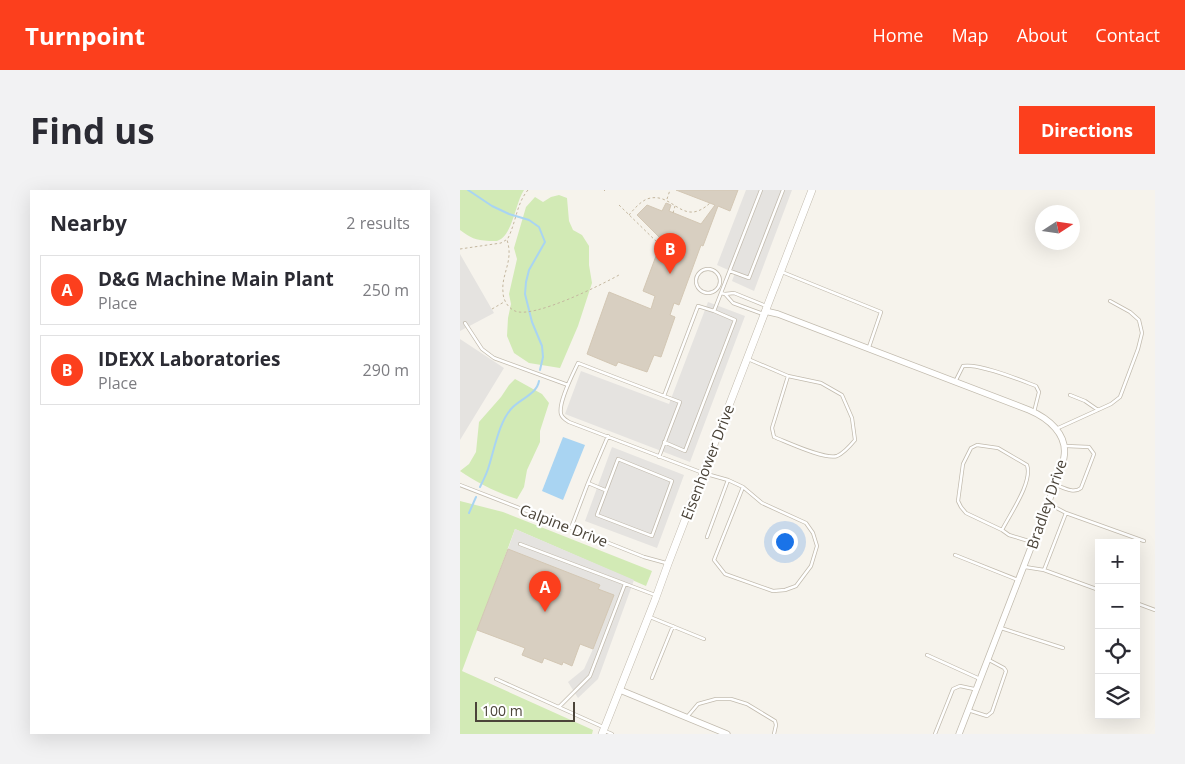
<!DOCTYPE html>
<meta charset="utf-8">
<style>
body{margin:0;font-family:"Open Sans",sans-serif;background:#f2f2f3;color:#2b2b33}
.controls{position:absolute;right:15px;bottom:15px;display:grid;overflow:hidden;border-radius:0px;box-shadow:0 5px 20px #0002}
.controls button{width:45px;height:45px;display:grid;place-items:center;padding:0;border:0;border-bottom:1px solid #e1e1e2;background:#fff;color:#2b2b33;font:25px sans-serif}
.compass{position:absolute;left:575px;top:15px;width:45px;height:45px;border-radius:50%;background:#fff;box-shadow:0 5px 20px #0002;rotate:78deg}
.scale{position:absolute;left:15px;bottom:12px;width:100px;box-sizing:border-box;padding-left:5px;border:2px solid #4b4439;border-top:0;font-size:14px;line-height:18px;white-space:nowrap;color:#4b4439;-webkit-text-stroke:4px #fff;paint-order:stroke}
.you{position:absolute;left:324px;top:351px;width:18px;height:18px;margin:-12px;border:4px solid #fff;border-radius:50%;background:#1a73e8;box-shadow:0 0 0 8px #1a73e833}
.badge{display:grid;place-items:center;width:32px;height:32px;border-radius:50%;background:#fc3f1d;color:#fff;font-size:16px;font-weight:700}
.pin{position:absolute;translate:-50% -41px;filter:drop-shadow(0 1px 2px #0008)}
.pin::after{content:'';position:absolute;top:26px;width:18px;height:15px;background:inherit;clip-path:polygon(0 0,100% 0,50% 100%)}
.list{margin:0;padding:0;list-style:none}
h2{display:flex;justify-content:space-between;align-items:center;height:65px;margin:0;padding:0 20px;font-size:21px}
h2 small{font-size:16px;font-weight:400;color:#7c7c81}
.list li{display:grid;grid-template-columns:32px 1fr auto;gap:15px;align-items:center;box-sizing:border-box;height:70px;margin:0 10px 10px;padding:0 10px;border:1px solid #e1e1e2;border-radius:0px}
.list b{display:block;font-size:19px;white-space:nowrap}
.list p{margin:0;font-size:16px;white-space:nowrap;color:#7c7c81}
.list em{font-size:16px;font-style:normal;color:#7c7c81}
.icon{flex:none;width:28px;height:28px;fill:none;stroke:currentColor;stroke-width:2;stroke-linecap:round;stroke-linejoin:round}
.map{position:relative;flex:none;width:695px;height:544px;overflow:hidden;border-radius:0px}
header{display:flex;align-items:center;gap:30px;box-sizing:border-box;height:70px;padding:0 25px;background:#fc3f1d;color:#fff}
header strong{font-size:24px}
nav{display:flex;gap:28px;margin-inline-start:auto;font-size:18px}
.intro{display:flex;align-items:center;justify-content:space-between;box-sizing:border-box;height:120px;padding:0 30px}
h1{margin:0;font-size:35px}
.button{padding:12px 22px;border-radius:0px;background:#fc3f1d;color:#fff;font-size:18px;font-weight:700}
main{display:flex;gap:30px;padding:0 30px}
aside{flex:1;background:#fff;border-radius:0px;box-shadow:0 5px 20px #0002}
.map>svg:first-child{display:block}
</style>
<header>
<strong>Turnpoint</strong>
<nav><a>Home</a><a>Map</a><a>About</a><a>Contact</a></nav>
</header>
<div class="intro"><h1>Find us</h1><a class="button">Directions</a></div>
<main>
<aside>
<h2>Nearby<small>2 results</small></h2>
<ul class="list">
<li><span class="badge">A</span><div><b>D&amp;G Machine Main Plant</b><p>Place</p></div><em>250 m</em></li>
<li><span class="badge">B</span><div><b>IDEXX Laboratories</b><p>Place</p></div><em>290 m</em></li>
</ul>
</aside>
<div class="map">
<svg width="695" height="544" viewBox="0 0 695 544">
<rect width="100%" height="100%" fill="#f6f3ec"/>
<path fill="#d2eab5" d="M0,0H64C55,13 53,46 37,51C36,51 30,51 29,51C15,50 11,48 0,40Z
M99,5L107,8L109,31L113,40L122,45L129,56V75L132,93L118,136L100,178L69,173L54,163L47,146L48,128L51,114L49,104L57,69L54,58L66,17L75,7L83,12L91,7Z
M55,189L82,204L89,213L80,241V252L67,280L64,297L57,309C37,303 18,293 0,281L9,274L16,262L19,232L41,207L49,195Z
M0,311L43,322L192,381L186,396L55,339L2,481L133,540L132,544H0Z"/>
<path fill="#e5e3e0" d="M286,0H332L294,101L272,91L275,83L257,75Z
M0,64L34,123L0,141Z
M248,112L285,126L230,272L105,224L121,181L209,214Z
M0,149L44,178L0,250Z
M152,257L224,285L197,358L125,331Z
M55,339L174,390L138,489L118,508L108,492L124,479L133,459L138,399L140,396L48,359Z"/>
<path fill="#a9d4f2" d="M103,247L125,255L103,310L82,301Z"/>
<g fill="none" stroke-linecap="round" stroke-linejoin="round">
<path stroke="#a9d4f2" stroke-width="2" d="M8,0L32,16L49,24L69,30L79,37L85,52L69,80L66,92L65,104L72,132L82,156L83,167L80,180
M20,297C23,291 26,285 28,279C34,261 39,231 52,218C60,209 77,204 79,191
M9,323L16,307"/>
</g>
<path fill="#d8cfc1" stroke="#d3c7b4" d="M216,0H278L270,21L258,16L243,56L241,55L219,115L214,113L210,125L215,127L201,167L194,165L187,182L158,172L156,176L127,164L149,102L191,119L195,106L183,101L196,66L198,65L203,51L177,25L187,15L202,21L206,13L211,15L209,21L241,34L255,15Z
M48,359L140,395L138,399L154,405L133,459L120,454L112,476L103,472L102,475L84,468L82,473L62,465L65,458L17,440Z"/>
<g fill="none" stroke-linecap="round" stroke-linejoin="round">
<g stroke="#c2bbae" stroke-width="4">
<path id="service" d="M236 91a12 12 0 1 1 24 0a12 12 0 1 1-24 0Z
M270,81L289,88L323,0
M322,82L421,122L409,157
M261,103L265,104L274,103L306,116
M265,104L273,113L303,124
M254,121L301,0
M5,133L22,159L34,168L108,195
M288,169L328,186L312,238L314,247C327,252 365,270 377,266C384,263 390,256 395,250L392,228L382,205L361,193L328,186
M496,190L503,176C519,173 560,190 576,196L579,202L574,222
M610,205L625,211L638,220
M596,239L651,214L660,207L678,159L682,143L679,130L670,122L650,111
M204,252L225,261L275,130L254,121L238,116L204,206L118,173C113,184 98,212 101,224C102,228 106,230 109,232L243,283L268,290L283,297L302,313L346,333L353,343L357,356L351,376L336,396L325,400L313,401L265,384L254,370L283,297
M199,267L220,212L204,206
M158,269L212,291L192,346L137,325Z
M128,293L145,300
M0,295L111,338L184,367L206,373
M596,295C604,298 614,304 621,298L634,264L629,257L606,256
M606,323L684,351
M111,338L128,293L148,246
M542,340C550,324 573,292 567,275L538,258L517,255L511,258L503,274L498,311L501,317L506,323L542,340L549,345L572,352
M247,347L268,290
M60,354L195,405
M495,365L558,390
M565,377L584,380L606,323L589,314
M584,380L639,400
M676,413L695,420
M190,427L244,449
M541,438L603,458
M467,465L520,489
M192,488L213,436
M36,489L143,537
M99,517L130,486L165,394
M508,520L527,526L532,522L546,481L544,478L529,470
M227,527L238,514L256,509H271L287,514L315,531L316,535L314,544
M145,541L152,544
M475,544L493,499L500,496L514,499"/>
</g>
<g stroke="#c2bbae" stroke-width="7">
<path id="minor" d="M305,121L318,124L569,220C588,228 608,244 604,267C603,275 599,283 597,290L499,544
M160,500L267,544"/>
</g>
<g stroke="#c2bbae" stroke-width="8">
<path id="tertiary" d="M142,544L195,410L208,374L352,0"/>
</g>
<path stroke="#c4b79f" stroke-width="1" stroke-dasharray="2.5 2.5" stroke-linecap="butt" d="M68,0C56,14 56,34 47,50C54,71 41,84 43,102C43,110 48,118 55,121C73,129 141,95 159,85
M144,0L145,1
M207,9L210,0
M159,15L201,56
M213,23L215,16
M169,25C174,19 180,12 187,9C213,0 222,39 250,13
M0,59L41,53L46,50
M32,119L44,112"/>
<use href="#service" stroke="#fff" stroke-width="2.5"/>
<use href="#minor" stroke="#fff" stroke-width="5.5"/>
<use href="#tertiary" stroke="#fff" stroke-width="7"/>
</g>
<g text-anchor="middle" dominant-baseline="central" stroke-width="4.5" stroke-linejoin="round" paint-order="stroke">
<g font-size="15" fill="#4b4439" stroke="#fff">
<text transform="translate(247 272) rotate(-69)">Eisenhower Drive</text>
<text transform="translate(586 314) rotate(-71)">Bradley Drive</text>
<text transform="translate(104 335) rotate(21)">Calpine Drive</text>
</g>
</g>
</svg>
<div class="controls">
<button>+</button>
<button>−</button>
<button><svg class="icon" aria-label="locate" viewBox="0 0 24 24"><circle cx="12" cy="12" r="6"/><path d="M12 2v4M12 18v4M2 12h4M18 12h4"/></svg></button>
<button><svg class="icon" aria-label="layers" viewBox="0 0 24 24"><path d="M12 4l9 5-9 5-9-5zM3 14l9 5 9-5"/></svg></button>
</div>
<svg class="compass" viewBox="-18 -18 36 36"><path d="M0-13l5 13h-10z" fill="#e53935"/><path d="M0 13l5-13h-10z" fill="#7c7c81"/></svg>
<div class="scale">100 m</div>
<div class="you"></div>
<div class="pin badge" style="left:85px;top:422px">A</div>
<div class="pin badge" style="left:210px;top:84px">B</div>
</div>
</main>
